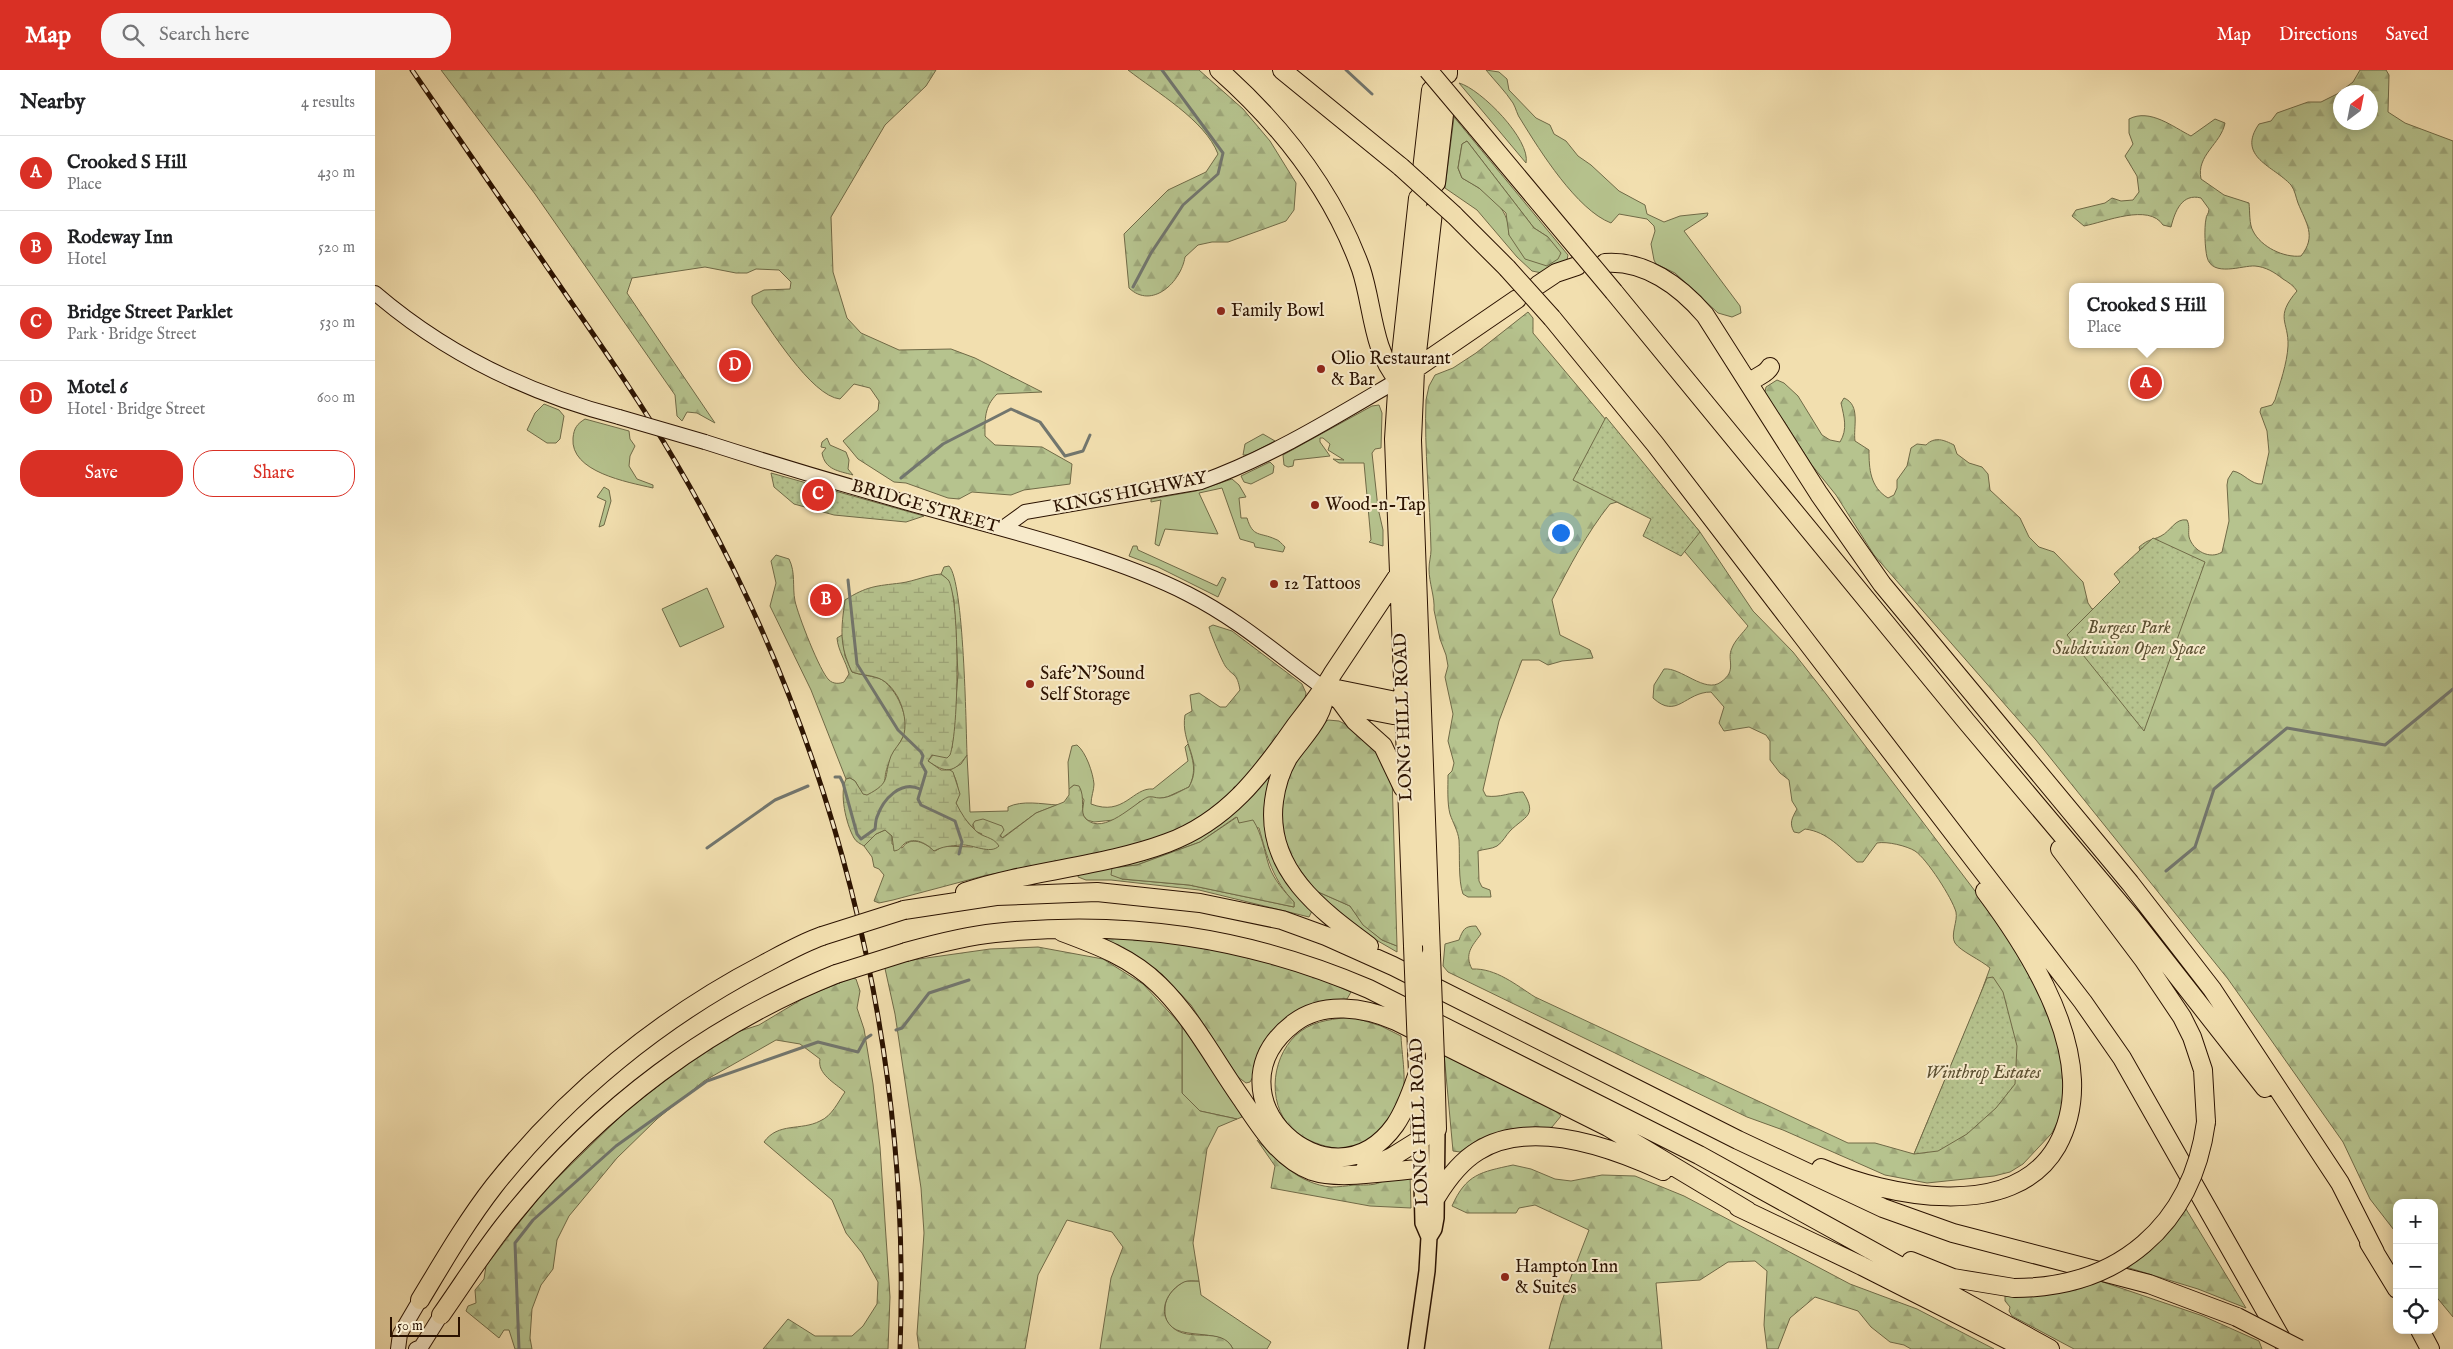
<!DOCTYPE html>
<meta charset="utf-8">
<style>
body{margin:0;font-family:"IM FELL English",serif;background:#f6f6f6;color:#202124}
.controls{position:absolute;right:15px;bottom:15px;display:grid;overflow:hidden;border-radius:10px;box-shadow:0 2px 12px #0003}
.controls button{width:45px;height:45px;display:grid;place-items:center;padding:0;border:0;border-bottom:1px solid #e0e0e0;background:#fff;color:#202124;font:25px sans-serif}
.compass{position:absolute;left:1958px;top:15px;width:45px;height:45px;border-radius:50%;background:#fff;box-shadow:0 2px 12px #0003;rotate:32deg}
.scale{position:absolute;left:15px;bottom:12px;width:70px;box-sizing:border-box;padding-left:5px;border:2px solid #2b1200;border-top:0;font-size:14px;line-height:18px;white-space:nowrap;color:#2b1200;-webkit-text-stroke:4px #f7eacb;paint-order:stroke}
.you{position:absolute;left:1185px;top:462px;width:18px;height:18px;margin:-12px;border:4px solid #fff;border-radius:50%;background:#1a73e8;box-shadow:0 0 0 8px #1a73e833}
.badge{display:grid;place-items:center;width:32px;height:32px;border-radius:50%;background:#d93025;color:#fff;font-size:16px;font-weight:700}
.pin{position:absolute;translate:-50% -50%;border:2px solid #fff;box-shadow:0 1px 5px #0006}
.popup{position:absolute;left:1694px;top:213px;width:155px;height:65px;box-sizing:border-box;display:grid;place-content:center;border-radius:10px;background:#fff;filter:drop-shadow(0 1px 4px #0005);font-size:16px;white-space:nowrap;color:#757577}
.popup b{font-size:19px;color:#202124}
.popup::after{content:'';position:absolute;left:50%;top:100%;margin-left:-10px;border:10px solid transparent;border-top-color:#fff}
.list{margin:0;padding:0;list-style:none}
h2{display:flex;justify-content:space-between;align-items:center;height:65px;margin:0;padding:0 20px;font-size:21px}
h2 small{font-size:16px;font-weight:400;color:#757577}
.list li{display:grid;grid-template-columns:32px 1fr auto;gap:15px;align-items:center;box-sizing:border-box;height:75px;padding:0 20px;border-top:1px solid #e0e0e0}
.list b{display:block;font-size:19px;white-space:nowrap}
.list p{margin:0;font-size:16px;white-space:nowrap;color:#757577}
.list em{font-size:16px;font-style:normal;color:#757577}
.actions{display:flex;gap:10px;padding:15px 20px}
.actions a{flex:1;padding:11px 0;border:1px solid #d93025;border-radius:20px;text-align:center;font-size:18px;color:#d93025}
.actions .main{background:#d93025;color:#fff}
.icon{flex:none;width:28px;height:28px;fill:none;stroke:currentColor;stroke-width:2;stroke-linecap:round;stroke-linejoin:round}
.map{position:relative;flex:none;width:2078px;height:1279px;overflow:hidden}
header{display:flex;align-items:center;gap:30px;box-sizing:border-box;height:70px;padding:0 25px;background:#d93025;color:#fff}
header strong{font-size:24px}
nav{display:flex;gap:28px;margin-inline-start:auto;font-size:18px}
.search{width:350px;height:45px;background:#f6f6f6;display:flex;align-items:center;gap:12px;box-sizing:border-box;padding:0 18px;border-radius:20px;color:#757577;font-size:19px}
main{display:flex}
aside{flex:1;background:#fff}
.map>svg:first-child{display:block}
</style>
<header>
<strong>Map</strong>
<div class="search"><svg class="icon" aria-label="search" viewBox="0 0 24 24"><circle cx="10" cy="10" r="6"/><path d="M15 15l6 6"/></svg>Search here</div>
<nav><a>Map</a><a>Directions</a><a>Saved</a></nav>
</header>
<main>
<aside>
<h2>Nearby<small>4 results</small></h2>
<ul class="list">
<li><span class="badge">A</span><div><b>Crooked S Hill</b><p>Place</p></div><em>430 m</em></li>
<li><span class="badge">B</span><div><b>Rodeway Inn</b><p>Hotel</p></div><em>520 m</em></li>
<li><span class="badge">C</span><div><b>Bridge Street Parklet</b><p>Park · Bridge Street</p></div><em>530 m</em></li>
<li><span class="badge">D</span><div><b>Motel 6</b><p>Hotel · Bridge Street</p></div><em>600 m</em></li>
</ul>
<div class="actions"><a class="main">Save</a><a>Share</a></div>
</aside>
<div class="map">
<svg width="2078" height="1279" viewBox="0 0 2078 1279">
<defs>
<pattern id="forest-firs" width="22" height="20" patternUnits="userSpaceOnUse" patternTransform="scale(1.25)"><rect width="22" height="20" fill="#b6c38e"/><path d="M5 1l3.5 6h-7zM16 11l3.5 6h-7z" fill="#9da679"/></pattern>
<pattern id="wetland-marsh" width="20" height="14" patternUnits="userSpaceOnUse" patternTransform="scale(1.25)"><rect width="20" height="14" fill="#b6c38e"/><path d="M1 5h8M5 5V1M11 12h8M15 12V8" fill="none" stroke="#9da679"/></pattern>
<pattern id="park-dots" width="8" height="8" patternUnits="userSpaceOnUse" patternTransform="scale(1.25)"><rect width="8" height="8" fill="#b6c38e"/><path d="M2 2h.1M6 6h.1" fill="none" stroke="#9da679" stroke-width="1.8" stroke-linecap="round"/></pattern>
</defs>
<rect width="100%" height="100%" fill="#f2dfaf"/>
<filter id="stains"><feTurbulence type="fractalNoise" baseFrequency=".004" numOctaves="4"/><feColorMatrix values="0 0 0 0 .2 0 0 0 0 .09 0 0 0 0 .02 0 0 0 .5 -.17"/></filter>
<radialGradient id="worn" r=".72"><stop offset=".6" stop-color="#630" stop-opacity="0"/><stop offset="1" stop-color="#630" stop-opacity=".3"/></radialGradient>
<path fill="#b6c38e" stroke="#706a47" fill-rule="evenodd" d="M1111,0L1124,2L1132,9L1134,20L1161,48L1175,55L1179,64L1191,71L1203,86L1216,95L1244,121L1270,135L1272,144L1289,152L1305,146L1333,143L1332,146L1309,161L1365,236L1366,243L1357,247L1343,243L1300,203L1281,194L1279,190L1276,174L1280,161L1279,156L1272,149L1244,144L1236,153C1202,140 1165,81 1146,50C1142,45 1141,38 1138,33C1130,21 1120,11 1111,0Z
M1084,13C1106,19 1156,70 1151,93Z
M1079,47L1193,185L1192,190L1167,203L1157,201L1142,187L1102,140L1070,118ZM1092,71L1159,158L1173,167L1134,165C1135,136 1110,121 1087,108L1083,98L1087,74Z
M169,334L184,340L189,346L185,369L181,373H172L152,360L160,343Z
M1004,335L1007,343L1006,378L1000,379L997,383L1003,438L1008,460V476L994,472L996,470L989,393H964L958,389L969,390L953,380L955,374L948,368H945V372L955,386L919,390L918,396L913,397L909,395L908,385L997,336Z
M210,349L254,361L255,369L260,376L255,386L254,396L262,409L278,415V418C252,412 195,402 198,368C199,358 202,354 210,349Z
M888,364L900,371L873,385H868L870,374Z
M452,368L455,375L471,382L474,390L473,399L478,405C464,401 450,400 447,383L451,378L446,377L447,372Z
M895,392L899,396L898,403L876,414L869,412L866,406Z
M857,409L864,415L871,427L864,428L866,448H872C878,468 885,462 900,469C904,470 907,474 910,477L908,482L880,477L879,473L865,469L847,418L824,423L843,464L790,459L784,476L780,474L786,430L776,432V429L821,421Z
M229,417L234,420L236,431L229,455L224,457L231,431L222,427Z
M758,476H762L763,480L842,516L847,507L851,509L843,527L783,497L754,486Z
M332,518L349,557L305,577L287,539Z
M813,674C818,690 822,701 814,717L792,727L764,732L755,741L739,750L719,752L712,750L707,744L709,730L699,715L694,719L693,692L697,676L702,675C711,682 718,703 719,714C719,720 716,727 716,734C749,747 758,717 778,719L813,691L810,677Z
M592,685L595,742L633,741V737C647,730 667,734 682,735L661,743L627,768L625,764L598,754V758L586,745L581,733C586,724 582,707 575,700L586,694Z
M895,703L900,706L897,713L918,818L937,841L934,847L824,820L736,810H711L703,807L704,802ZM861,747L864,753L884,758C892,787 898,810 919,832V837L814,815L747,809L737,798L762,795L825,772Z
M910,770L920,793L941,821L975,836L989,855L1007,870L1022,876V882L970,852L917,795Z
M807,956L862,1036L867,1047L862,1049L825,1041L807,1023Z
M810,1211H824L826,1225L896,1272L892,1279H858C846,1252 786,1279 790,1237C791,1225 800,1217 810,1211Z"/>
<path fill="url(#forest-firs)" stroke="#706a47" fill-rule="evenodd" d="M66,0H561L551,16L510,55L456,147L458,202L472,248L486,263L524,280L576,279L600,288L667,322L622,324C609,337 610,349 610,366L620,375L667,377L697,394L695,414L649,420L636,425L597,422L584,429L573,428L531,413L519,412L483,389L468,371L503,340L504,331L495,318L479,314L465,329C436,326 394,257 377,233V226L389,220L415,219L416,212L404,200L381,199L372,203H361L330,197L257,208L252,223L340,353L322,343L312,342L307,351L302,346L300,325L160,124Z
M753,0H824L868,39L895,71L921,113L919,140L911,151L853,172H837L823,175L810,187C806,212 777,240 754,218L749,164L793,120L831,102L843,84C830,50 781,22 753,0Z
M1985,0H2011L2014,5L2013,42L2030,53L2078,71V1247L2059,1224V1133H2022V1164L1995,1129L1968,1072L1853,909L1661,670L1499,485L1461,425L1436,394L1409,351L1401,342L1390,322L1391,317L1402,310L1409,313L1423,326L1447,365L1455,370L1465,372C1473,359 1469,347 1466,333L1469,328C1486,335 1478,357 1480,371L1494,380C1494,399 1495,417 1513,428L1519,425L1522,418V410L1532,396L1536,378L1542,374L1551,375C1560,366 1569,370 1579,375L1582,384L1594,393L1607,397L1613,404L1615,420L1645,448L1654,467L1664,477L1679,482L1708,512L1713,533L1717,539L1728,537L1766,484L1764,477C1775,468 1776,471 1786,466C1796,461 1800,448 1812,450C1815,456 1813,461 1814,467C1818,481 1835,490 1847,482L1854,451L1852,415L1853,409L1858,401C1869,403 1876,415 1887,414L1894,382L1892,361L1885,342L1886,338L1897,335L1900,330C1905,313 1912,294 1913,276C1914,251 1899,248 1922,221C1919,216 1913,212 1908,209C1899,202 1891,197 1880,196C1868,195 1837,208 1832,187C1830,179 1829,158 1831,149C1831,145 1834,144 1834,139L1826,128C1807,123 1800,141 1796,157L1788,155C1774,133 1730,152 1709,156L1697,146L1701,140L1730,133L1737,128L1746,131L1758,130L1764,122L1762,106L1750,86L1758,74L1754,63V49C1775,38 1798,57 1816,66L1840,49L1850,53C1846,74 1821,85 1826,109L1849,125L1874,133C1875,142 1874,154 1878,161C1886,177 1909,188 1926,186C1942,166 1931,153 1923,133C1921,128 1920,120 1916,115C1899,96 1861,87 1884,54L1896,51L1902,43L1933,32H1946L1962,24L1978,12ZM1966,22H1996V52H1966Z
M1092,71L1159,158L1173,167L1186,183L1183,189L1172,196L1150,189L1134,165L1131,143L1104,118L1087,108L1083,98L1087,74Z
M1153,242L1158,248V263L1325,462L1378,541L1418,582L1451,624L1603,825L1630,862L1667,927L1681,963L1688,988L1690,1037L1677,1063L1648,1094L1635,1102L1619,1106L1552,1113L1510,1105L1408,1060L1372,1047L1073,902L1068,896L1070,874L1084,870C1088,860 1089,856 1101,856L1106,864C1097,876 1089,884 1097,899C1121,898 1141,915 1160,927L1473,1073H1500L1539,1084L1603,931L1615,898C1606,890 1585,881 1580,873C1575,865 1583,851 1581,842C1577,828 1552,789 1540,781C1532,776 1512,771 1502,773L1488,792H1482C1465,778 1453,762 1430,759L1424,763L1419,762C1414,753 1417,748 1422,739L1417,731L1414,710L1405,703L1395,690V671L1391,665L1374,657L1349,661L1344,653L1349,637L1336,622C1310,622 1302,650 1278,628L1279,615L1289,599C1306,597 1330,624 1346,612C1363,600 1351,590 1357,578C1360,570 1368,563 1373,556L1310,482L1284,442L1252,437L1242,432L1235,434C1211,464 1195,496 1177,530L1185,565L1215,580L1218,588L1187,591L1173,595L1164,590H1147L1124,651L1108,720L1111,726C1125,728 1136,722 1148,722C1163,746 1150,746 1135,761C1131,765 1128,772 1122,776C1117,779 1109,779 1103,781L1104,811L1107,817L1115,820L1116,827H1093L1088,824C1083,810 1085,786 1084,770C1083,761 1078,753 1075,744C1072,733 1073,717 1073,705L1077,701L1079,693L1073,671L1078,644L1070,607L1073,596L1071,585L1065,569L1059,540C1060,527 1054,513 1054,499C1054,492 1056,486 1056,480C1055,430 1049,380 1051,330L1054,316L1060,305L1078,298L1101,283Z
M401,485L414,489C421,503 417,516 420,531C423,545 445,602 454,610C458,614 464,614 469,612L474,604C471,591 463,581 462,568L467,565L470,586L477,602C485,605 497,606 504,608C521,616 538,652 527,669C523,676 518,684 514,693C505,713 518,712 492,726L487,724L480,711L475,708L471,709L436,620L395,536L401,513L396,491Z
M574,496C589,511 591,656 592,685C579,704 570,703 553,691L558,685L577,678L583,604L579,530L573,510L566,504L569,497Z
M838,555L857,561L927,614L931,623L929,633L866,714L859,717L852,732L815,755L776,771L665,796L612,805L518,830L504,833L499,831L509,805L504,799L499,797L497,787L489,776L501,764L510,760L517,766V774L527,778C536,765 550,773 560,781L569,776L598,777L607,764L600,761L598,754L600,751L608,749L627,756L629,760L625,766L628,768L661,743L689,732L694,725V719L699,715L704,716C711,727 704,743 711,749C729,766 759,733 773,727C778,726 780,728 785,728C795,728 805,721 814,717C829,690 805,674 810,645L817,641L815,625L824,623L845,637H851L865,620C862,603 859,607 851,597C848,594 834,560 834,557Z
M953,650L964,651L976,657L1001,676L1017,706L1022,876L1007,870L988,855L975,836L941,821L920,793L910,770L907,748L908,723L913,704L944,657Z
M862,747L864,753L878,750C887,764 889,780 894,796C899,810 909,821 919,832V837L814,815L747,809L736,805L737,798L762,795L825,772Z
M730,866C754,868 779,869 803,871C863,878 922,898 976,922L972,929C940,934 903,947 887,979C881,990 883,1000 875,1012L871,1013L863,1007L816,935L787,904L734,873Z
M663,877L728,889L768,914L807,956V1023L825,1041L862,1049L843,1057L832,1079L818,1173L824,1211C819,1211 813,1210 809,1212C792,1220 782,1242 796,1256C813,1274 847,1255 858,1279H725L736,1208L748,1177L737,1162L692,1150L663,1205L650,1279H544L542,1264L549,1163L546,1118L520,944L509,894L615,879Z
M477,908L481,909L485,921L482,938L489,959L498,1014L505,1077L515,1227L513,1279H388L413,1249L440,1266H477L488,1256L502,1234L503,1212L487,1183L471,1163L457,1130L389,1072C403,1052 426,1061 445,1051C457,1046 463,1032 470,1022C460,1013 442,1004 445,989L425,974L401,970L329,1011L282,1049L242,1088L194,1146L182,1170L178,1199L166,1215L157,1239L155,1268L157,1279H140L134,1260H129L124,1268L91,1241L93,1236L101,1233L100,1220L109,1209L111,1196L143,1154L171,1119L252,1040L326,983L359,963L384,955L434,925Z
M977,947L1006,956L1026,966C1027,989 1034,1020 1023,1041C1020,1047 993,1074 988,1076C969,1085 931,1073 917,1059C890,1032 897,982 926,961C941,950 960,949 977,947Z
M1069,983L1176,1037L1186,1046L1177,1057L1167,1060L1104,1069L1085,1082L1078,1081Z
M882,1070C903,1091 924,1114 956,1117C963,1117 972,1116 979,1115C998,1115 1003,1116 1019,1104L1035,1105L1036,1138L995,1136L896,1118L900,1096Z
M1138,1095L1156,1099L1180,1109L1196,1111L1227,1105L1260,1106L1309,1126L1475,1214L1542,1239L1619,1279H1536L1529,1275L1515,1272L1496,1257L1483,1241L1440,1227L1415,1248L1403,1279H1392L1389,1255L1392,1201L1380,1191L1353,1192L1325,1210L1281,1213L1287,1279H1174L1186,1233L1214,1160L1160,1135L1144,1138L1141,1143H1092L1077,1136C1091,1104 1106,1102 1138,1095Z
M1811,1139L1871,1238L1823,1219L1751,1197C1776,1181 1794,1162 1811,1139Z
M1725,1211L1828,1246L1884,1271L1887,1279H1699L1637,1246L1634,1241L1635,1237L1630,1231V1226Z"/>
<path fill="url(#wetland-marsh)" stroke="#706a47" d="M566,504C568,506 572,508 574,511C585,534 584,660 575,685L572,688L557,685L553,691L566,700H575L578,702L585,724L581,733C586,743 592,753 600,760C607,768 618,766 624,776C615,785 598,774 586,775C576,776 568,776 559,781C552,774 540,766 529,774C525,778 525,780 519,781L517,766L510,760L501,764L489,776C486,774 481,772 479,768C471,754 464,723 471,709L475,708L480,711L488,724L492,725C517,712 508,708 516,686C519,679 525,674 528,667C535,649 523,615 503,608C495,605 486,605 477,602C464,575 466,559 470,530C492,516 501,516 526,513C540,511 552,505 566,504Z"/>
<path fill="url(#park-dots)" stroke="#706a47" d="M1231,347L1325,462L1306,486L1268,466L1276,449L1198,410Z
M396,403L549,446L531,452L459,445L419,434L399,417Z
M1778,468L1830,492L1769,661L1692,565L1745,512L1739,504Z
M1618,907L1628,922L1642,976L1640,1014L1621,1038L1592,1064L1563,1081L1539,1084L1612,908Z"/>
<g fill="none" stroke-linecap="round" stroke-linejoin="round">
<path stroke="#72766e" stroke-width="3" d="M971,0L997,24
M758,217L776,183L808,135L843,104L848,83L787,0
M526,408L568,374L636,339L665,352L690,386L708,381L715,365
M473,510L482,594L523,660L546,682L548,686L546,693L551,702L543,729L546,735L580,751L587,772L584,784
M460,707H465L468,713L482,764L486,769L500,759C501,754 500,751 502,747C508,729 526,710 545,719
M332,778L400,730L433,716
M1791,801L1820,777L1839,719L1912,658L2010,675L2078,619
M521,960L527,958L554,923L594,910
M144,1279L140,1173L158,1150L241,1076L332,1011L443,972L483,982L490,969L496,965"/>
<g stroke="#2b1200" stroke-width="16">
<path id="secondary" d="M0,223C70,283 155,324 244,347
M330,372C414,399 499,424 584,447C658,467 746,490 813,524C866,551 903,585 950,619
M628,458L650,442L826,412C896,387 960,347 1023,310
M23,1279L25,1264L45,1230
M41,1279L46,1277L66,1245"/>
</g>
<g stroke="#2b1200" stroke-width="18">
<path id="primary" d="M1054,1167L1059,1159L1061,1148L1062,1059
M1041,1279L1052,1201L1054,1167L1048,1153L1046,1070"/>
</g>
<g stroke="#2b1200" stroke-width="20">
<path id="highway" d="M844,0C905,54 958,121 986,199C998,235 997,280 1023,310
M907,0L1026,97
M1073,4V0
M1101,57L1203,179
M1047,100L1056,20
M1061,113L1070,36
M1079,145L1132,198
M1230,193C1270,190 1305,216 1330,245L1444,424L1507,514L1755,813L1837,919L1965,1113L2000,1182
M1163,215L1181,203L1202,196
M1239,222L1591,651L1756,847L1890,1018
M1177,248L1280,374L1708,932L1747,988L1911,1277
M1034,303L1142,229
M1374,314C1380,306 1391,305 1395,297
M950,619C950,648 928,666 913,688C905,702 901,716 899,731C890,799 945,840 994,876
M950,619H962L1021,631L1029,639
M964,630L977,637L1018,645L1024,644L1029,639H1038
M966,632L980,651L1008,676L1028,718
M1685,779L1768,889L1807,947L1817,967L1828,1000L1831,1052
M590,822C656,800 727,797 792,773C852,751 886,705 921,655C934,638 947,622 958,603L1024,504
M529,840L621,826L722,822L825,833L907,850L951,866L1018,896L1363,1070L1508,1138L1578,1163L1774,1214L1862,1247
M687,862C722,875 757,888 784,915C817,947 840,991 866,1028C885,1056 904,1089 937,1101C967,1111 1015,1100 1047,1099
M1038,876L1019,369L1022,322L1043,128
M531,882C560,874 590,866 620,863C751,849 873,867 994,919L1324,1085L1675,1279
M1056,885L1037,370L1040,300L1058,142
M1042,980L1046,1070
M1043,1003C1037,1020 1031,1039 1020,1055C955,1146 826,1024 919,953C948,931 989,937 1021,951L1233,1057L1373,1141
M1446,1098C1512,1126 1638,1153 1682,1076C1693,1056 1698,1034 1697,1010C1694,944 1649,873 1610,821
M990,1099L1017,1087L1062,1059L1060,989
M1062,1126C1073,1108 1085,1092 1103,1081C1156,1048 1238,1078 1288,1101
M1363,1137L1487,1196L1649,1278
M1994,1173L2022,1219
M1536,1191L1578,1208L1639,1218
M45,1230C68,1192 91,1152 119,1116C192,1024 285,948 389,894C408,884 427,873 447,866
M66,1245C90,1211 112,1175 139,1143C225,1037 334,955 461,904
M2045,1260L2055,1279"/>
</g>
<use href="#secondary" stroke="#f7eacb" stroke-width="14"/>
<use href="#primary" stroke="#f2dfaf" stroke-width="15"/>
<use href="#highway" stroke="#f2dfaf" stroke-width="18"/>
<g stroke="#2b1200" stroke-width="5">
<path id="rail" d="M37,0C90,77 143,155 196,232C232,284 268,336 300,391C457,657 537,970 525,1279"/>
</g>
<use href="#rail" stroke="#f7eacb" stroke-width="3" stroke-dasharray="9" stroke-linecap="butt"/>
<g stroke="#2b1200" stroke-width="16" stroke-linecap="butt">
<path id="secondary-bridge" d="M244,347L330,372"/>
</g>
<g stroke="#2b1200" stroke-width="20" stroke-linecap="butt">
<path id="highway-bridge" d="M1053,0L1101,57
M1026,97L1079,145
M1203,179L1239,222
M1132,198L1177,248
M447,866L529,840
M1038,876L1042,980
M1056,885L1060,989
M461,904L531,882
M1639,1218C1743,1218 1817,1156 1831,1052
M1862,1247L1924,1279"/>
</g>
<use href="#secondary-bridge" stroke="#f7eacb" stroke-width="14"/>
<use href="#highway-bridge" stroke="#f2dfaf" stroke-width="18"/>
</g>
<g fill="#8f2418" stroke="#f7eacb" stroke-width="2">
<circle cx="846" cy="241" r="5"/>
<circle cx="946" cy="299" r="5"/>
<circle cx="940" cy="435" r="5"/>
<circle cx="899" cy="514" r="5"/>
<circle cx="655" cy="614" r="5"/>
<circle cx="1130" cy="1207" r="5"/>
</g>
<g text-anchor="middle" dominant-baseline="central" stroke-width="4" stroke-linejoin="round" paint-order="stroke">
<g font-size="18" fill="#2b1200" stroke="#f7eacb" text-anchor="start">
<text x="856" y="241">Family Bowl</text>
<text x="956" y="289">Olio Restaurant<tspan x="956" dy="21">&amp; Bar</tspan></text>
<text x="950" y="435">Wood-n-Tap</text>
<text x="909" y="514">12 Tattoos</text>
<text x="665" y="604">Safe'N'Sound<tspan x="665" dy="21">Self Storage</tspan></text>
<text x="1140" y="1197">Hampton Inn<tspan x="1140" dy="21">&amp; Suites</tspan></text>
</g>
<g font-size="18" fill="#2b1200" stroke="#f7eacb">
<text transform="translate(755 423) rotate(-11)">KINGS HIGHWAY</text>
<text transform="translate(550 437) rotate(16)">BRIDGE STREET</text>
<text transform="translate(1029 647) rotate(-92)">LONG HILL ROAD</text>
<text transform="translate(1045 1052) rotate(-92)">LONG HILL ROAD</text>
</g>
<g font-size="18" font-style="italic" fill="#5c5032" stroke="#f7eacb">
<text x="1754" y="558">Burgess Park<tspan x="1754" dy="21">Subdivision Open Space</tspan></text>
<text x="1608" y="1003">Winthrop Estates</text>
</g>
</g>
<rect width="100%" height="100%" filter="url(#stains)"/>
<rect width="100%" height="100%" fill="url(#worn)"/>
</svg>
<div class="controls">
<button>+</button>
<button>−</button>
<button><svg class="icon" aria-label="locate" viewBox="0 0 24 24"><circle cx="12" cy="12" r="6"/><path d="M12 2v4M12 18v4M2 12h4M18 12h4"/></svg></button>
</div>
<svg class="compass" viewBox="-18 -18 36 36"><path d="M0-13l5 13h-10z" fill="#e53935"/><path d="M0 13l5-13h-10z" fill="#757577"/></svg>
<div class="scale">50 m</div>
<div class="you"></div>
<div class="pin badge" style="left:1771px;top:313px">A</div>
<div class="popup"><b>Crooked S Hill</b>Place</div>
<div class="pin badge" style="left:451px;top:530px">B</div>
<div class="pin badge" style="left:443px;top:425px">C</div>
<div class="pin badge" style="left:360px;top:296px">D</div>
</div>
</main>
